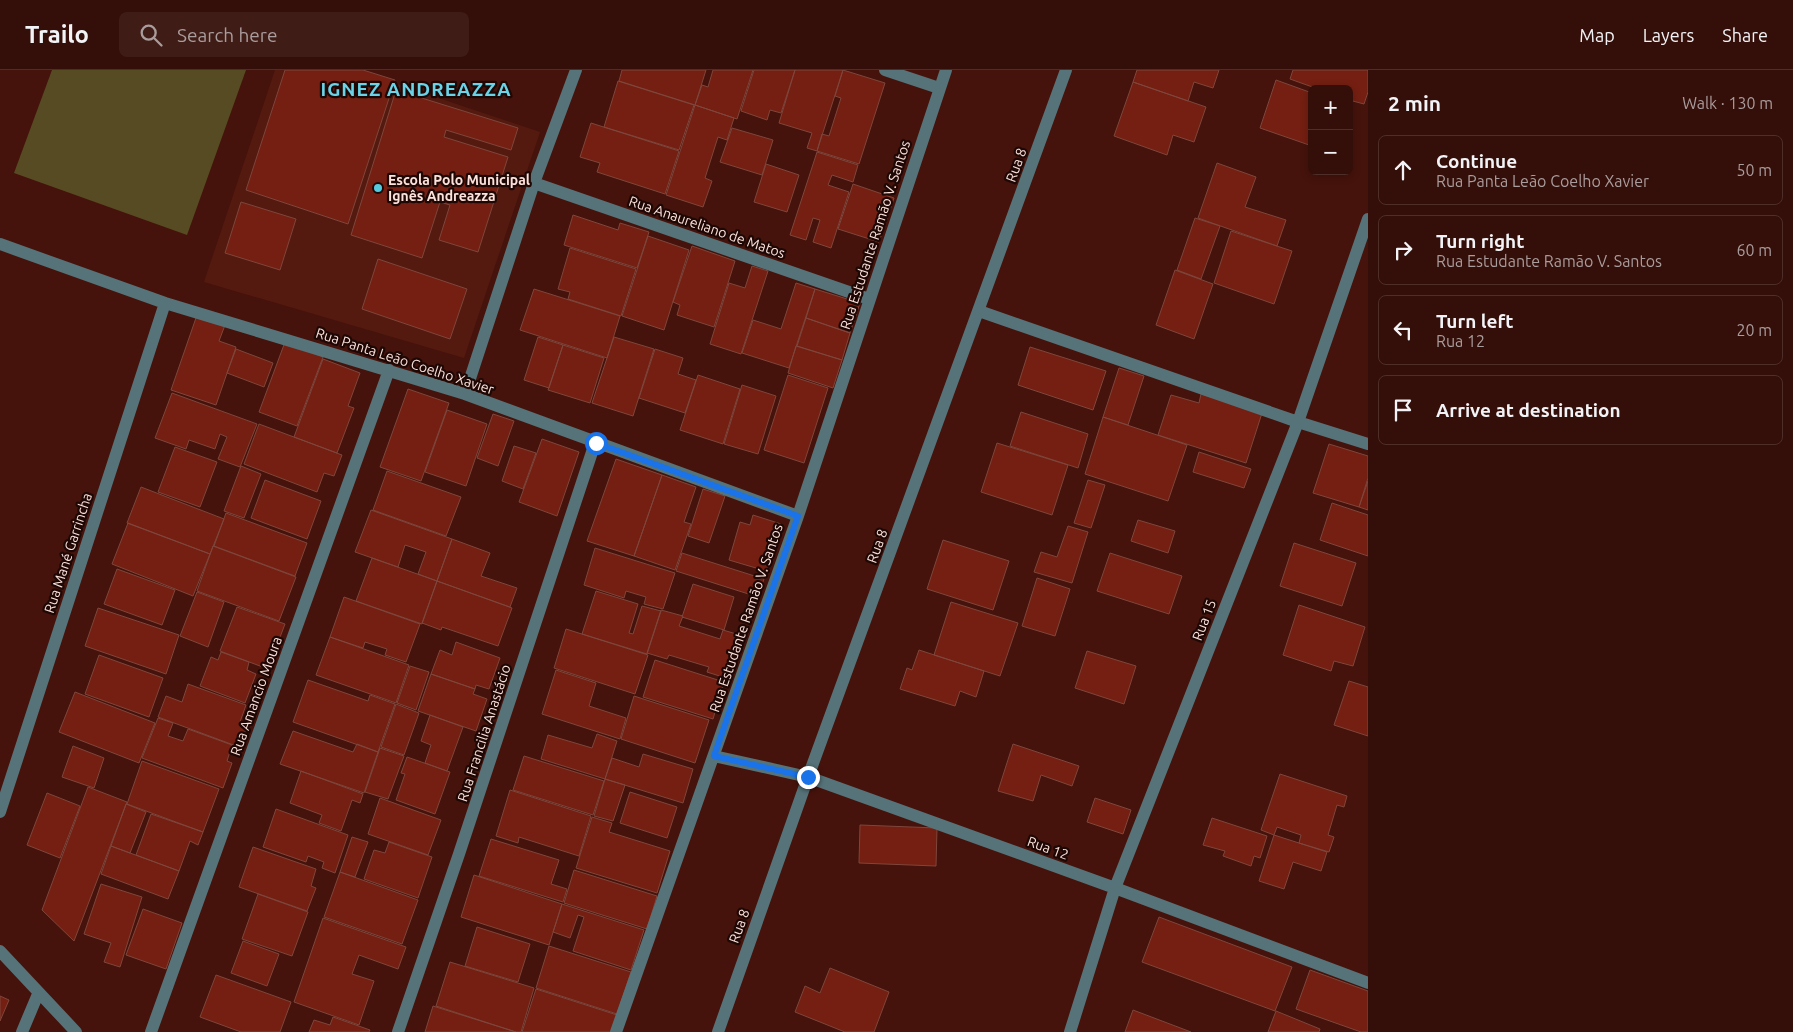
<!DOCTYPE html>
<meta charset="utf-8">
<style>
body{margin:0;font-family:Ubuntu,sans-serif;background:#3f1c16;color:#f1f3f6}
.controls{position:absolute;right:15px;top:15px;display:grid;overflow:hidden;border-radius:8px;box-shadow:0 2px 8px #0003}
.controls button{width:45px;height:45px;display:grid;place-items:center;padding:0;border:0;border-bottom:1px solid #4e2e29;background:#340e08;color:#f1f3f6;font:25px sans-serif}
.stop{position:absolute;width:15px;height:15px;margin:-11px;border:4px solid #1a73e8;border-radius:50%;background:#fff}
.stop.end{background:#1a73e8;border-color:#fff;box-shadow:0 1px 5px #0008}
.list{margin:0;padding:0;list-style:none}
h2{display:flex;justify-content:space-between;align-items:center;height:65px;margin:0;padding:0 20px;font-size:21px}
h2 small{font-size:16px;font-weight:400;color:#a99c9c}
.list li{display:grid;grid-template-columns:32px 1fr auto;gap:15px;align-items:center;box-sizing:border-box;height:70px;margin:0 10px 10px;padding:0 10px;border:1px solid #4e2e29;border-radius:8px}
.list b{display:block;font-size:19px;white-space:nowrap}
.list p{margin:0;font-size:16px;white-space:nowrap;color:#a99c9c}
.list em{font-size:16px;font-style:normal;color:#a99c9c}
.icon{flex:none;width:28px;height:28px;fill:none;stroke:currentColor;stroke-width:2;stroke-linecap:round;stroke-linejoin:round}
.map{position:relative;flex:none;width:1368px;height:962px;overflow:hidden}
header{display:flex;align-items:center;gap:30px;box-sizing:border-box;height:70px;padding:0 25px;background:#340e08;border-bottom:1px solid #4e2e29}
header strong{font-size:24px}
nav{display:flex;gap:28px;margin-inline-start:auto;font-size:18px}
.search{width:350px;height:45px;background:#3f1c16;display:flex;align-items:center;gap:12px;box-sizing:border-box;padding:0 18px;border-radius:8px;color:#a99c9c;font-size:19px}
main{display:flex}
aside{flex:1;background:#340e08}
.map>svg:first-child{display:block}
</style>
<header>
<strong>Trailo</strong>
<div class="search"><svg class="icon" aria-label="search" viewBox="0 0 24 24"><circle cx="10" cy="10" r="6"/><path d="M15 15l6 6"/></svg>Search here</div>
<nav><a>Map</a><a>Layers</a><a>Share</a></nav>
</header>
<main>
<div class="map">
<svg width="1368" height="962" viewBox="0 0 1368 962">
<rect width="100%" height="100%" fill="#45130b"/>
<path fill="#541a10" d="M275,0H355L540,62L464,288L204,212Z"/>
<path fill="#574b24" d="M52,0H246L187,165L14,103Z"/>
<path fill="#741f11" stroke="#7e463c" d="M285,0H363L395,10L348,154L246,120Z
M622,0H706L695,35L619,11Z
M713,0H753L737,49L695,35L702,15L708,17Z
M754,0H795L781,43L770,40L767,50L741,41Z
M795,0H843L817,81L807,78L812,63L779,53Z
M843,0L885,13L859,94L817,81L822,64L829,66L841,28L835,26Z
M1137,0H1219L1213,18L1194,12L1188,31L1133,12Z
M1293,0H1368V22L1364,34L1349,30V19H1318L1290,9Z
M1276,10L1312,23V76L1260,58Z
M618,11L694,35L679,80L604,57Z
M1133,12L1206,37L1194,72L1173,65L1167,85L1114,66Z
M396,20L518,58L511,80L446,60L444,67L508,87L478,182L439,170L450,135L440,132L422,188L351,165Z
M695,35L734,48L727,70L718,67L705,108L712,111L703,137L666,125Z
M591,53L679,81L665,124L597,102L600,93L580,87Z
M732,58L773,70L762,105L720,92Z
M817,82L858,95L853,112L832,105L828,115L849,122L831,178L813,172L820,150L813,148L806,170L790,165Z
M1217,93L1256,107L1245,137L1286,150L1277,176L1198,148Z
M766,94L799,105L787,142L754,132Z
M853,114L894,128L879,172L838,159Z
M241,132L296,149L280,200L225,183Z
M573,145L618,160L620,153L649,162L637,198L564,175Z
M1195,148L1220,156L1201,209L1177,200Z
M1231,161L1292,181L1274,234L1214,213Z
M648,166L689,180L664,260L622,246Z
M692,176L735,191L714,257L677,245L680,235L673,232Z
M570,178L636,199L621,246L568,229L570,222L558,219Z
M378,189L467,219L450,269L362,239Z
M752,196L768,201L741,284L710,274L729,213L745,218Z
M1175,200L1213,214L1194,269L1156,255Z
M796,213L815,219L789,298L742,283L753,250L781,259Z
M534,219L620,246L607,288L520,260Z
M815,219L860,233L850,263L806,248Z
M197,245L225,255L219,271L236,277L216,335L171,320Z
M806,248L850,263L842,290L797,276Z
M538,267L563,275L549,318L524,310Z
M614,267L654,279L633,346L592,333Z
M285,272L323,287L297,356L259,342Z
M563,275L604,288L590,333L548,320Z
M796,276L842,290L833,318L788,303Z
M1030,277L1106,301L1093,340L1018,315Z
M236,279L273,293L264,317L227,303Z
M655,279L683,288L678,304L696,310L685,343L639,328Z
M323,289L360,303L348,336L354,338L337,383L294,367Z
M1119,298L1144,306L1128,355L1103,347Z
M698,305L740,319L723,374L680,360Z
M788,305L828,318L804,393L764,380Z
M742,315L776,326L758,384L724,374Z
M408,319L449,333L421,411L380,397Z
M172,323L257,354L240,397L218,389L227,367L220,364L215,379L189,370L186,379L155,368Z
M1201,324L1262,343L1246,393L1158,365L1171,325L1199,333Z
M447,340L487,354L466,416L425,402Z
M1021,342L1088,364L1078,398L1010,376Z
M493,344L514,351L498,396L477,388Z
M1103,347L1187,375L1168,431L1085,404Z
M259,354L342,385L334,406L324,403L317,422L244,394Z
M542,369L579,382L557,446L519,432Z
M997,373L1068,395L1052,445L981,422Z
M1329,374L1368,386V408L1359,437L1313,423Z
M514,376L536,383L523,419L502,411Z
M175,377L217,392L200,437L158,422Z
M1199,382L1251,399L1244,418L1193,402Z
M616,389L662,405L634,486L587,471Z
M241,396L261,404L244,448L224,441Z
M387,401L461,427L446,466L373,440Z
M662,405L696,417L684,452L691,454L675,500L634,486Z
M265,410L321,431L307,469L251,448Z
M1088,410L1105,415L1091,458L1074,453Z
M1368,411V440L1359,437Z
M141,417L224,449L210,484L127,453Z
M703,419L725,426L709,473L688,466Z
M1332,433L1368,445V486L1320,470Z
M371,440L452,469L437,511L418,504L426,482L405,475L398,497L355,482Z
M226,443L307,473L295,506L214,476Z
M753,445L781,454L766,501L729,490L740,452L750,455Z
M1138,450L1175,461L1168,483L1131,471Z
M128,453L210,484L193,526L112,494Z
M1068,456L1088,462L1072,513L1034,502L1041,482L1057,487Z
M452,469L490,483L481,506L517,518L510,537L437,511Z
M943,470L1009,491L993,540L927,519Z
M1294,473L1356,493L1342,536L1280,516Z
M213,476L296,507L279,551L197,521Z
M595,478L675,503L663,539L644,534L646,527L626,521L624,528L584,515Z
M682,483L764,509L758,527L676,501Z
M1110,483L1182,506L1169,544L1097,521Z
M372,488L437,511L422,554L356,531Z
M117,499L175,520L162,555L104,534Z
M1037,508L1070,519L1055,566L1022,556Z
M437,511L512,538L498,576L442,557L441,560L422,553Z
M693,514L734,527L724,560L682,547Z
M596,521L638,534L629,563L633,564L642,536L661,541L647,584L582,564Z
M197,522L224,532L208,577L180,566Z
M344,527L420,554L406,592L385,585L387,579L365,572L363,578L330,567Z
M951,532L1018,553L1000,606L934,585Z
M1299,535L1365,557L1353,596L1334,591L1331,601L1283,585Z
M237,537L285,554L268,599L220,581Z
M98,538L179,565L166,604L85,576Z
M661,540L683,546L679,556L720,569L723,560L743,566L729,609L707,602L709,597L669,585L667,589L647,583Z
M566,559L648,585L635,624L554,598Z
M330,567L409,595L396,633L316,605Z
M456,572L500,588L489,619L476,615L475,619L431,604L440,580L452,585Z
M919,580L984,601L976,627L960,621L955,636L900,619L907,598L912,600Z
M1087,581L1136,596L1124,634L1075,618Z
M221,582L249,592L247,600L256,604L245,633L200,616L211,587L218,590Z
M99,585L163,608L149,647L85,624Z
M655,590L724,612L713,649L643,627Z
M410,596L429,602L416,640L397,633Z
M556,600L596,613L589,636L626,648L620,669L542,644Z
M431,604L475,619L473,624L487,629L476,661L418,641Z
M308,610L368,631L370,625L395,634L378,682L293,652Z
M1349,611L1368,617V666L1334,655Z
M188,614L246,635L240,652L248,654L239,677L158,647L166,626L182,632Z
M75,622L155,653L139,693L59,662Z
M634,626L709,650L695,693L621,669Z
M396,634L419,643L404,685L381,677Z
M430,645L463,657L447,701L425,693L431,675L421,671Z
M158,648L173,653L168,666L183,671L188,659L232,675L227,691L232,693L223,718L142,688Z
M293,661L353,682L357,674L378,682L364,723L280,694Z
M597,664L617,671L605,709L541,689L548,665L592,678Z
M1013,674L1079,696L1072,716L1041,705L1033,731L998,721Z
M73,676L104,688L94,718L62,707Z
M380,678L404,686L388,729L365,722Z
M643,684L693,699L683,733L605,709L612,688L639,697Z
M524,686L604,711L593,745L513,720Z
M407,687L450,702L435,744L396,730L405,704L401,703Z
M142,691L219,719L203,762L127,734Z
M301,701L363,724L360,733L352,730L341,761L319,753L322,745L290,733Z
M1280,704L1347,726L1344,737L1337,735L1328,765L1334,767L1329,782L1299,773L1301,765L1277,757L1274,765L1261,760Z
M605,709L625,715L613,751L594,746Z
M88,717L127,732L74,871L42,840Z
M510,720L591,746L579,786L519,767L518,773L496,766Z
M630,722L677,737L667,768L620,753Z
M47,723L80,736L60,788L27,775Z
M380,728L441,750L428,785L368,764Z
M1095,728L1131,740L1123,764L1087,752Z
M126,734L146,742L130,783L111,776Z
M276,739L348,765L335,803L322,798L324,792L308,786L306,792L263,777Z
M151,744L203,762L198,775L190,771L179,801L136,785Z
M592,747L612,753L609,762L670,781L657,823L576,798Z
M1212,748L1267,766L1260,788L1254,786L1251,796L1223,786L1225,781L1203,775Z
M860,755L937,758L936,796L859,793Z
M1274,765L1327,782L1321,801L1293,792L1284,819L1259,811Z
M352,767L368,772L355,807L340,802Z
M491,769L559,790L551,814L567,819L563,832L479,806Z
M389,772L432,787L418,828L364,809L374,780L385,783Z
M111,776L179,801L168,829L101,804Z
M253,777L316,799L311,816L316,818L307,841L239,817Z
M574,800L657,826L647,859L564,833Z
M340,802L418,830L402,874L324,847Z
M474,805L562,834L549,875L461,847Z
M101,814L142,827L120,897L104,892L111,873L84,864Z
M258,824L308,842L292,886L242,869Z
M562,834L644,860L631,900L573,881L584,847L578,845L570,868L553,862Z
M143,839L182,853L166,899L126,885Z
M1159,847L1292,897L1275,941L1142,892Z
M323,848L406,877L398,899L359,885L352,904L374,911L359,955L294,932Z
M477,857L530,874L518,912L465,896Z
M243,871L279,884L267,916L231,903Z
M549,876L631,902L617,944L536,918Z
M450,892L534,918L521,962H516L436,936Z
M830,898L889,922L874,962H845L795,942L805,916L820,923Z
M1310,900L1368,921V962H1361L1296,939Z
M216,905L291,932L280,962H241L200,947Z
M536,919L617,945L611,962H522Z
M0,926L9,930L0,951Z
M433,936L516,962H425Z
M1133,940L1191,962H1125Z
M1276,941L1320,959L1319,962H1268Z
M333,947L370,960L369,962H309L314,950L330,955Z"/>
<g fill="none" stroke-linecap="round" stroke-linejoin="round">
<path stroke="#557379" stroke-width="12" d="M885,0L939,18
M534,113L869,229
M0,174L165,233L465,324L798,446
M979,241L1298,352L1368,374
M465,324L534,113L576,0
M714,686L808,707L1115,818L1368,913
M0,742L165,233
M0,881L76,962
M22,962L38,924
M151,962L389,300
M398,962L459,784L595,373
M616,962L798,446L946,0
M718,962L808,707L1066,0
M1070,962L1115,818L1298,352L1368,149"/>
</g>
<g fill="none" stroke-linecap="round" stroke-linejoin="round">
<path stroke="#1a73e8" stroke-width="6" d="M596,373L798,446L714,686L808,707"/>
</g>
<circle fill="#55cadf" stroke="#1e0805" stroke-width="2" cx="378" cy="118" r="5"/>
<g text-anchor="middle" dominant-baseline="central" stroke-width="4.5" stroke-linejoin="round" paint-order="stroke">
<g font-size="14" fill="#fde2dc" stroke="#1e0805">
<text transform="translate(1016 95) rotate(-70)">Rua 8</text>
<text transform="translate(707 157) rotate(19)">Rua Anaureliano de Matos</text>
<text transform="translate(875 165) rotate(-72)">Rua Estudante Ramão V. Santos</text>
<text transform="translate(405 291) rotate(18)">Rua Panta Leão Coelho Xavier</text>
<text transform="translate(877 476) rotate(-70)">Rua 8</text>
<text transform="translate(68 483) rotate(-72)">Rua Mané Garrincha</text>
<text transform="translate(746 548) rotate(-71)">Rua Estudante Ramão V. Santos</text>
<text transform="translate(1204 550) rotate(-69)">Rua 15</text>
<text transform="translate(256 626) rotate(-70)">Rua Amancio Moura</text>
<text transform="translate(484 663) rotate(-72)">Rua Francilia Anastácio</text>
<text transform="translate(1048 778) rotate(20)">Rua 12</text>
<text transform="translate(739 856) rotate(-70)">Rua 8</text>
</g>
<g font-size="14" font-weight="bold" fill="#fde2dc" stroke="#1e0805" text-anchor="start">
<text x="388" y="110">Escola Polo Municipal<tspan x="388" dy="16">Ignês Andreazza</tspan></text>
</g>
<g font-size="19" font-weight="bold" letter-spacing="1" fill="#6bd3e7" stroke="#1e0805">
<text x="416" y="19">IGNEZ ANDREAZZA</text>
</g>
</g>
</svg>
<div class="controls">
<button>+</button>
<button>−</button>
</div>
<div class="stop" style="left:596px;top:373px"></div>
<div class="stop end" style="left:808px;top:707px"></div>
</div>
<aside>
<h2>2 min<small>Walk · 130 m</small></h2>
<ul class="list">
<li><svg class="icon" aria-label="ahead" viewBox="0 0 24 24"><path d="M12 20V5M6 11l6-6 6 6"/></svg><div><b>Continue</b><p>Rua Panta Leão Coelho Xavier</p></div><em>50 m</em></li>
<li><svg class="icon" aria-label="right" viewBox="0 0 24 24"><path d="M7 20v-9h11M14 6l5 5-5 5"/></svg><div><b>Turn right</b><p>Rua Estudante Ramão V. Santos</p></div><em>60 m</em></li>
<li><svg class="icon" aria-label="left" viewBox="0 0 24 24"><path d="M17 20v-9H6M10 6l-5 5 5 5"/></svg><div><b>Turn left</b><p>Rua 12</p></div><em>20 m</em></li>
<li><svg class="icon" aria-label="arrive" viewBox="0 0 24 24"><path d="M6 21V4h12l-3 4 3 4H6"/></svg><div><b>Arrive at destination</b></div></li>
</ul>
</aside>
</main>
